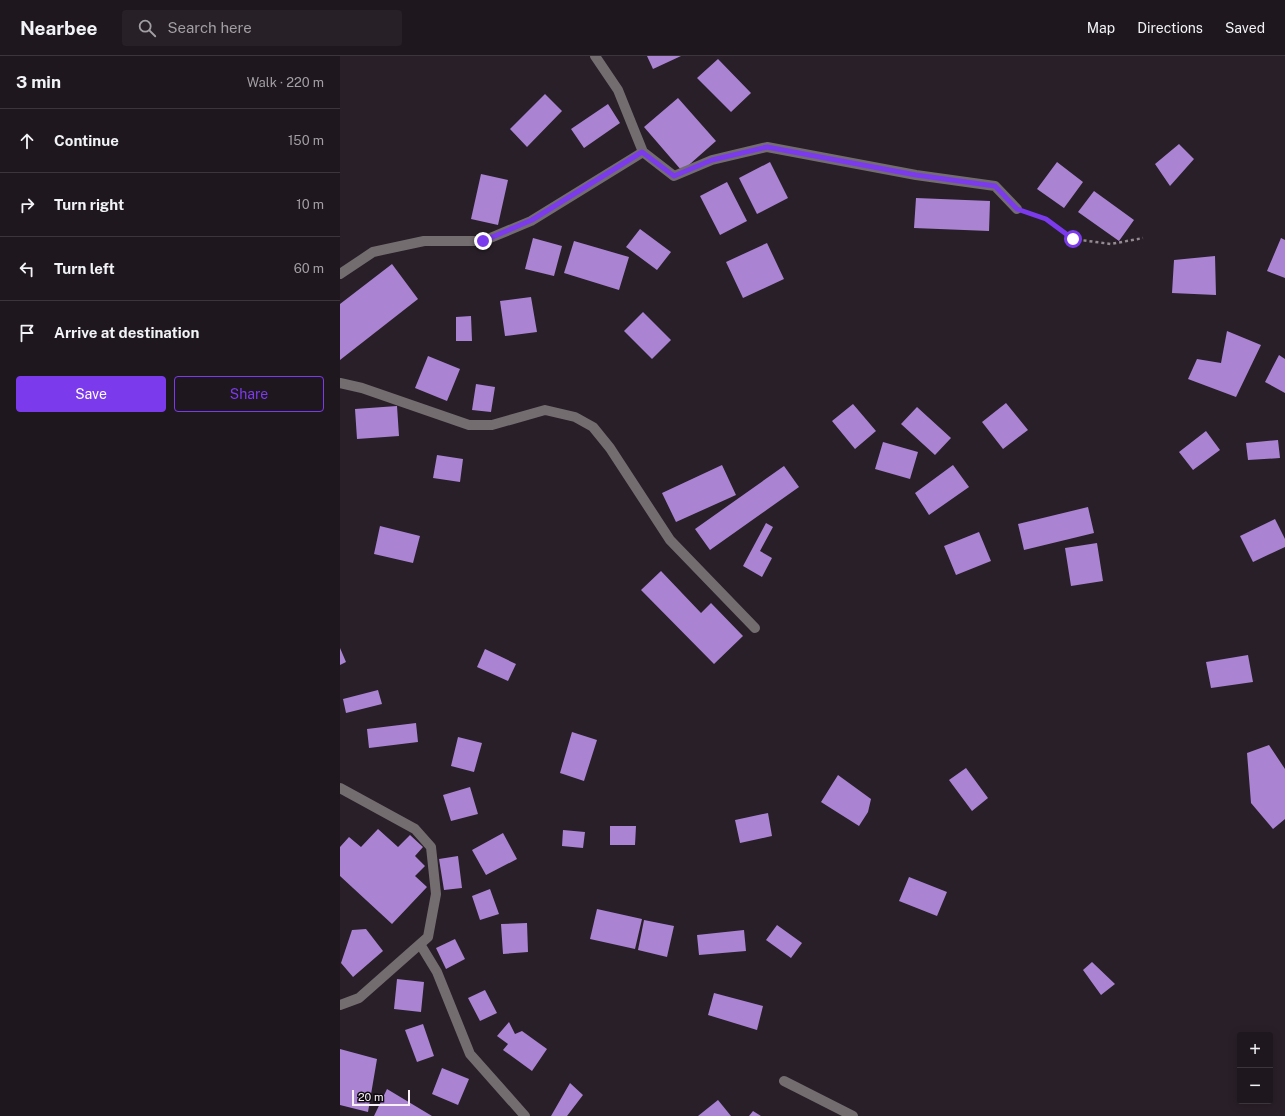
<!DOCTYPE html>
<meta charset="utf-8">
<style>
body{margin:0;font-family:"Public Sans",sans-serif;background:#272027;color:#f1f3f6}
.controls{position:absolute;right:12px;bottom:12px;display:grid;overflow:hidden;border-radius:4px;box-shadow:0 2px 10px #0003}
.controls button{width:36px;height:36px;display:grid;place-items:center;padding:0;border:0;border-bottom:1px solid #3c363c;background:#1f171e;color:#f1f3f6;font:20px sans-serif}
.scale{position:absolute;left:12px;bottom:10px;width:58px;box-sizing:border-box;padding-left:4px;border:2px solid #f8f1f7;border-top:0;font-size:11px;line-height:14px;white-space:nowrap;color:#f8f1f7;-webkit-text-stroke:3px #0f0a0e;paint-order:stroke}
.stop{position:absolute;width:12px;height:12px;margin:-9px;border:3px solid #7c3aed;border-radius:50%;background:#fff}
.stop.end{background:#7c3aed;border-color:#fff;box-shadow:0 1px 4px #0008}
.list{margin:0;padding:0;list-style:none}
h2{display:flex;justify-content:space-between;align-items:center;height:52px;margin:0;padding:0 16px;font-size:17px}
h2 small{font-size:13px;font-weight:400;color:#a19fa4}
.list li{display:grid;grid-template-columns:26px 1fr auto;gap:12px;align-items:center;box-sizing:border-box;height:64px;padding:0 16px;border-top:1px solid #3c363c}
.list b{display:block;font-size:15px;white-space:nowrap}
.list em{font-size:13px;font-style:normal;color:#a19fa4}
.actions{display:flex;gap:8px;padding:12px 16px}
.actions a{flex:1;padding:9px 0;border:1px solid #7c3aed;border-radius:4px;text-align:center;font-size:14px;color:#7c3aed}
.actions .main{background:#7c3aed;color:#fff}
.icon{flex:none;width:22px;height:22px;fill:none;stroke:currentColor;stroke-width:2;stroke-linecap:round;stroke-linejoin:round}
.map{position:relative;flex:none;width:945px;height:1060px;overflow:hidden}
header{display:flex;align-items:center;gap:24px;box-sizing:border-box;height:56px;padding:0 20px;background:#1f171e;border-bottom:1px solid #3c363c}
header strong{font-size:19px}
nav{display:flex;gap:22px;margin-inline-start:auto;font-size:14px}
.search{width:280px;height:36px;background:#272027;display:flex;align-items:center;gap:10px;box-sizing:border-box;padding:0 14px;border-radius:4px;color:#a19fa4;font-size:15px}
main{display:flex}
aside{flex:1;background:#1f171e}
.map>svg:first-child{display:block}
</style>
<header>
<strong>Nearbee</strong>
<div class="search"><svg class="icon" aria-label="search" viewBox="0 0 24 24"><circle cx="10" cy="10" r="6"/><path d="M15 15l6 6"/></svg>Search here</div>
<nav><a>Map</a><a>Directions</a><a>Saved</a></nav>
</header>
<main>
<aside>
<h2>3 min<small>Walk · 220 m</small></h2>
<ul class="list">
<li><svg class="icon" aria-label="ahead" viewBox="0 0 24 24"><path d="M12 20V5M6 11l6-6 6 6"/></svg><div><b>Continue</b></div><em>150 m</em></li>
<li><svg class="icon" aria-label="right" viewBox="0 0 24 24"><path d="M7 20v-9h11M14 6l5 5-5 5"/></svg><div><b>Turn right</b></div><em>10 m</em></li>
<li><svg class="icon" aria-label="left" viewBox="0 0 24 24"><path d="M17 20v-9H6M10 6l-5 5 5 5"/></svg><div><b>Turn left</b></div><em>60 m</em></li>
<li><svg class="icon" aria-label="arrive" viewBox="0 0 24 24"><path d="M6 21V4h12l-3 4 3 4H6"/></svg><div><b>Arrive at destination</b></div></li>
</ul>
<div class="actions"><a class="main">Save</a><a>Share</a></div>
</aside>
<div class="map">
<svg width="945" height="1060" viewBox="0 0 945 1060">
<rect width="100%" height="100%" fill="#291f28"/>
<path fill="#aa83d2" d="M307,0H341L313,13Z
M378,3L411,37L391,56L357,22Z
M205,38L222,55L187,91L170,73Z
M338,42L376,85L342,115L304,71Z
M268,48L280,67L244,92L231,73Z
M839,88L854,103L830,130L815,108Z
M430,106L448,142L417,158L399,122Z
M717,106L743,126L724,152L697,133Z
M141,118L168,124L158,169L131,163Z
M387,126L407,165L380,179L360,140Z
M754,135L794,164L779,185L738,156Z
M576,142L650,145L649,175L574,172Z
M300,173L331,196L317,214L286,191Z
M193,182L222,190L214,220L185,213Z
M941,182L945,184V222L927,215Z
M234,185L289,201L279,234L224,217Z
M427,187L444,223L403,242L386,206Z
M875,200L876,239L832,237L834,204Z
M52,208L78,243L0,304V248Z
M191,241L197,276L165,280L160,245Z
M303,256L331,284L312,303L284,275Z
M131,260L132,285H116V261Z
M887,275L921,289L896,341L848,323L857,303L881,307Z
M939,299L945,303V337L925,326Z
M88,300L120,313L107,345L75,332Z
M136,328L155,331L151,356L132,354Z
M666,347L688,374L663,393L642,366Z
M513,348L536,375L515,393L492,365Z
M57,350L59,380L17,383L15,353Z
M577,351L611,382L595,399L561,368Z
M866,375L880,394L853,414L839,396Z
M938,384L940,402L908,404L906,387Z
M543,386L578,396L570,423L535,413Z
M97,399L123,403L120,426L93,422Z
M382,409L396,439L336,466L322,437Z
M613,409L629,431L589,459L575,437Z
M444,410L459,431L370,494L355,473Z
M748,451L754,477L684,494L678,468Z
M935,463L945,483V491L913,506L900,480Z
M426,467L433,471L420,495L432,502L422,521L403,510Z
M40,470L80,480L73,507L34,498Z
M639,476L651,505L616,519L604,490Z
M757,487L763,525L731,530L725,492Z
M321,515L361,557L371,547L403,580L374,608L301,534Z
M0,592L6,606L0,609Z
M145,593L176,608L168,625L137,611Z
M908,599L913,626L871,632L866,606Z
M38,634L42,648L6,657L3,643Z
M76,667L78,686L29,692L27,673Z
M232,676L257,684L244,725L220,717Z
M118,681L142,687L134,716L111,710Z
M929,689L945,713V763L933,773L911,747L907,697Z
M626,712L648,742L632,755L609,724Z
M498,719L531,743L528,756L519,770L481,746Z
M130,731L138,758L111,765L103,739Z
M428,757L432,780L400,787L395,764Z
M270,770H296L295,789H270Z
M38,773L58,791L70,779L83,791L75,800L85,810L75,820L87,831L52,868L0,820V791L9,781L21,791Z
M223,774L245,776L243,792L222,790Z
M163,777L177,803L146,819L132,794Z
M118,800L122,832L104,834L99,803Z
M569,821L607,836L597,860L559,845Z
M150,833L159,858L140,864L132,840Z
M257,853L302,863L295,893L250,883Z
M304,864L334,870L327,901L298,894Z
M187,867L188,896L163,898L161,868Z
M437,869L462,887L451,902L426,884Z
M26,873L43,895L13,921L1,907L12,874Z
M404,874L406,895L359,899L357,879Z
M115,883L125,903L106,913L96,892Z
M752,906L775,928L761,939L743,914Z
M57,923L84,926L81,956L54,953Z
M145,934L157,957L140,965L128,942Z
M374,937L423,950L417,974L368,959Z
M169,966L175,978L182,975L207,993L192,1015L163,994L168,988L157,980Z
M83,968L94,1000L77,1006L65,974Z
M0,993L37,1003L28,1056L0,1049Z
M102,1012L129,1023L118,1049L92,1038Z
M230,1027L243,1039L227,1060H211Z
M47,1033L92,1060H34Z
M378,1044L391,1060H358Z
M413,1055L421,1060H409Z"/>
<g fill="none" stroke-linecap="round" stroke-linejoin="round">
<path stroke="#938a92" stroke-width="2.5" stroke-dasharray="3 3" stroke-linecap="butt" d="M691,158L706,163L733,183L771,188L803,182"/>
<path stroke="#746d6f" stroke-width="10" d="M255,0L278,34L303,96L334,120L372,104L427,91L576,119L655,130L677,153
M0,218L33,196L84,185H143L191,165L303,96
M0,327L22,332L129,369H152L205,354L235,361L253,371L270,392L330,484L415,572
M0,732L75,773L91,791L96,838L88,881L19,942L0,949
M80,888L97,916L130,998L185,1060
M444,1025L513,1060"/>
</g>
<g fill="none" stroke-linecap="round" stroke-linejoin="round">
<path stroke="#7c3aed" stroke-width="5" d="M143,185L192,164L302,96L334,120L372,104L427,91L576,119L655,130L677,153L706,163L733,183"/>
</g>
</svg>
<div class="controls">
<button>+</button>
<button>−</button>
</div>
<div class="scale">20 m</div>
<div class="stop" style="left:733px;top:183px"></div>
<div class="stop end" style="left:143px;top:185px"></div>
</div>
</main>
